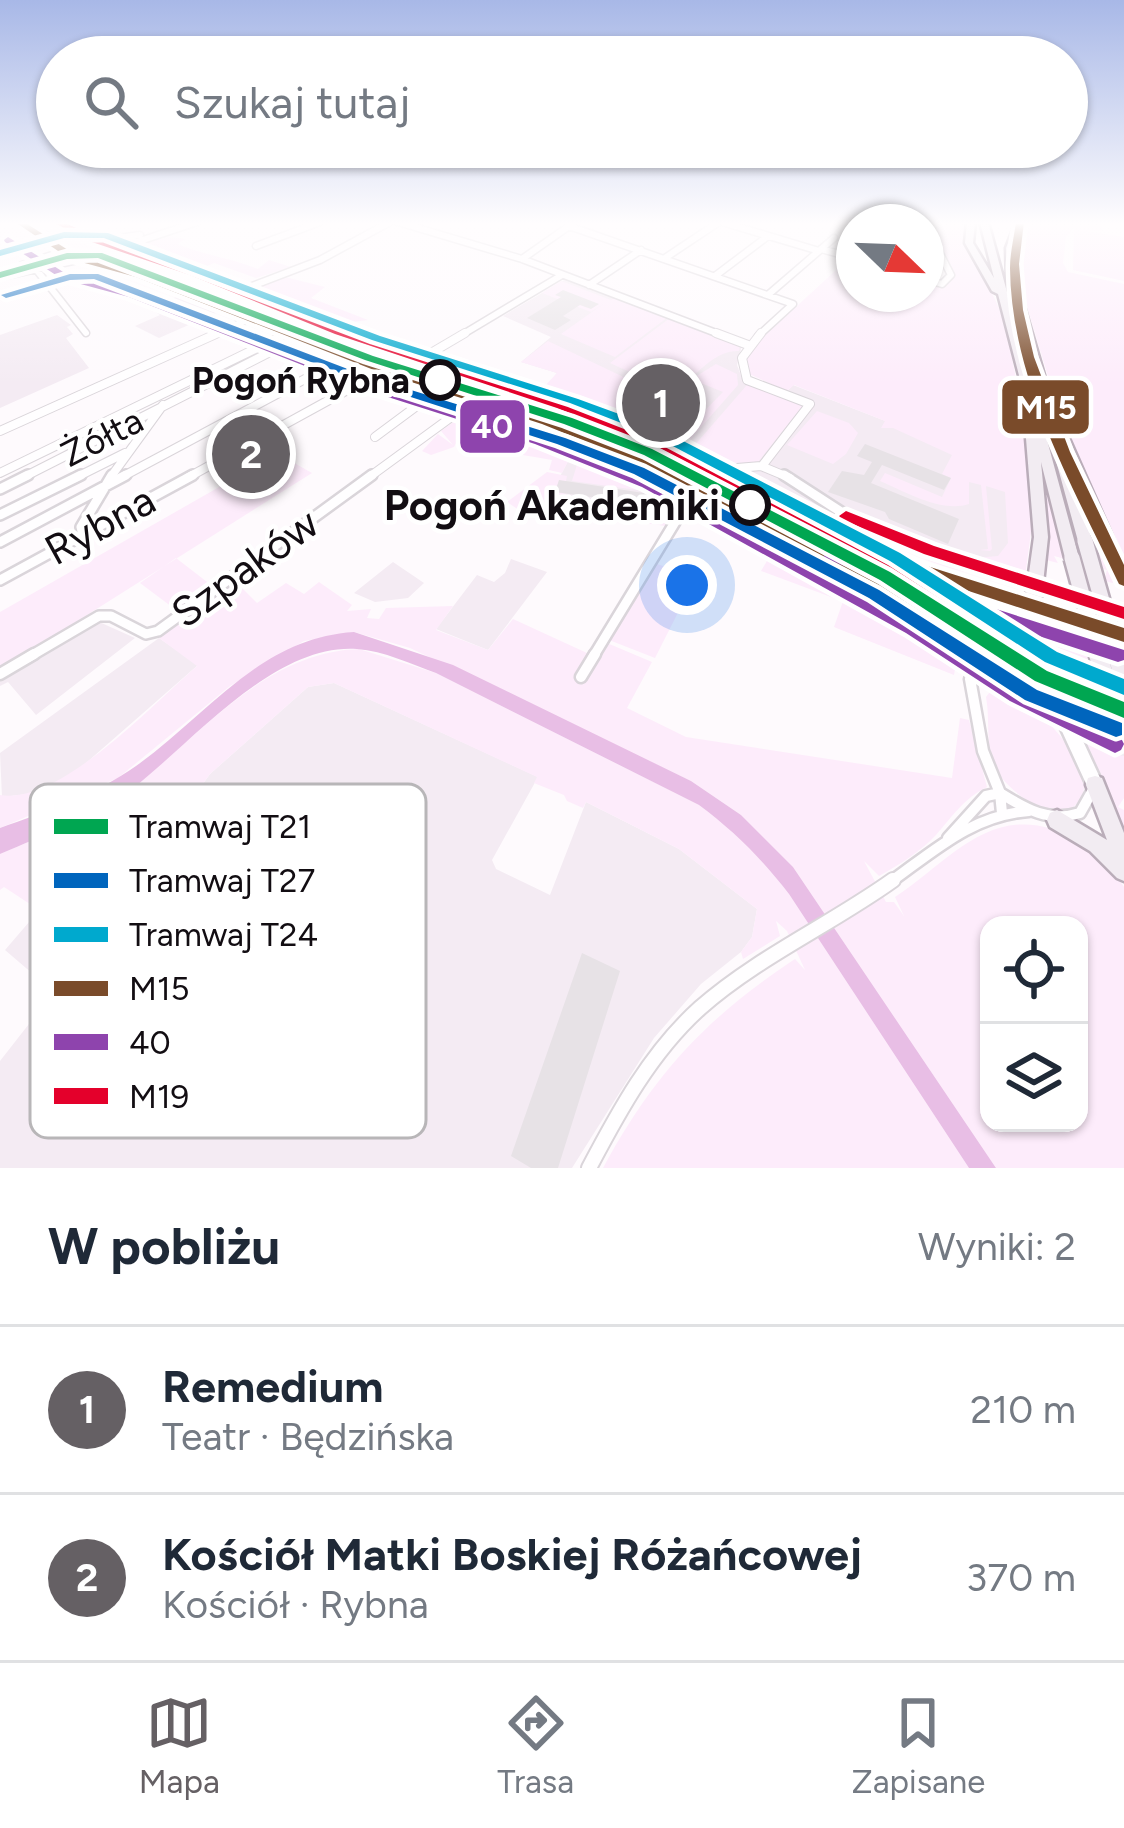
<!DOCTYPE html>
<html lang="pl">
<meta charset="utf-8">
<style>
body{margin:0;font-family:Figtree,sans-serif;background:#f6f6f7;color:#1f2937}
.controls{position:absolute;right:36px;bottom:36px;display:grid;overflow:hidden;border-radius:24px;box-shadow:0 3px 9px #0004}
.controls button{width:108px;height:108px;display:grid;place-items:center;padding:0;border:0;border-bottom:3px solid #e0e1e3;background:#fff;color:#1f2937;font:60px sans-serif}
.compass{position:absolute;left:836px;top:204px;width:108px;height:108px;border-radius:50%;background:#fff;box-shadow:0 3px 9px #0004;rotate:113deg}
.you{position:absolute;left:687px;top:585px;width:42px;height:42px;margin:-30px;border:9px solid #fff;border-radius:50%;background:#1a73e8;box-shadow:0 0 0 18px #1a73e833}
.badge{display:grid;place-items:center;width:78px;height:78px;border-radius:50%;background:#656064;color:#fff;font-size:39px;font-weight:700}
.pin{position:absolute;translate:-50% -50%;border:6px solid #fff;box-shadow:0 3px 12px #0006}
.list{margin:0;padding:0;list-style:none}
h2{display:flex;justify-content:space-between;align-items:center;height:156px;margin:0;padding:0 48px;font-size:51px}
h2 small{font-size:39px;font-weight:400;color:#747a83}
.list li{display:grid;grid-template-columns:78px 1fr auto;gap:36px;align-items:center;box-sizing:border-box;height:168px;padding:0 48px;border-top:3px solid #e0e1e3}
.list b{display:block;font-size:45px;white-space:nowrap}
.list p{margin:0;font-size:39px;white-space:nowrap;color:#747a83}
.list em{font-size:39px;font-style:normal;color:#747a83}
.icon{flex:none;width:66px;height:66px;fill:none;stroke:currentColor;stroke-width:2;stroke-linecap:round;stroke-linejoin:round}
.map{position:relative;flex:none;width:1124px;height:1168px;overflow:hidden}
.search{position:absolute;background:#fff;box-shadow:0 3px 9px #0004;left:36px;right:36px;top:36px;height:132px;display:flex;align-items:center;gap:30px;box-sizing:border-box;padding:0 42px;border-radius:66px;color:#747a83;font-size:45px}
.sheet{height:492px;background:#fff}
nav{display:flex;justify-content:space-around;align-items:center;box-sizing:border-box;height:168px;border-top:3px solid #e0e1e3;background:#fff;font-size:33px;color:#747a83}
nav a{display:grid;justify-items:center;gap:6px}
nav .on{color:#656064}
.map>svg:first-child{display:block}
</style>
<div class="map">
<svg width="1124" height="1168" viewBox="0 0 1124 1168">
<rect width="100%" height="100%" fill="#fefafd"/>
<path fill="#f4ebf3" d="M566,279L742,345L737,365L743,381L783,396L793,385L975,456L1009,461L1011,546L990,572L945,562L811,508L624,420L541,392L557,373L521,362L551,337L503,316Z
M176,297L216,313L159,338L135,326L160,315L150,308Z
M57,315L71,325L67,327L73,334L66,338L89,368L0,408V335Z
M576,446L648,477L684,495L674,511L661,515L546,503Z
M511,559L547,572L488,650L436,629L477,575L494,582L505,573Z
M393,562L424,583L408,598L375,602L354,593Z
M97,621L135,638L36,715L8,682L0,686V678Z
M159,638L198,665L54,791L2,797L0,753Z
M334,683L538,777L492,860L496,869L550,895L586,802L679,849L757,909L752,937L741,952L701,984L654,1038L572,1168H0V1061L54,992L5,950L103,836L132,818L139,823L165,794L187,806L210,774L308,687Z"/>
<path fill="#fdecfb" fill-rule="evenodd" d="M940,222H966C964,258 992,283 1002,317C1021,387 1029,459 1036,531L1031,532L1025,577C963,583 891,549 844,511L909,537L908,542L942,558L946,554L962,559L998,556L1008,543L1005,492L986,486L992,549L990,551L980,550L988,549L981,485L969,482V504C941,513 906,492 880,481L885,473L942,497L951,478L942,474L952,455L893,428H881L885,421L794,385L787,391L747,373V356L758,342L848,259L854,261V294H926V281L944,286L954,274L932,232Z
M1032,222H1101L1103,231L1080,230L1124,237V281L1073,270L1074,228L1066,237L1063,263L1068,272L1124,284V561L1062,423L1019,280L1023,245Z
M163,236L186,239L177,244C204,255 231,258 258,269L269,260L291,267L256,278L214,263L190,274L136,249Z
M281,276L325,287L311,298L368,320L353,322L278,295L266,302L238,293Z
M561,281L611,300L616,297L668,317L615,357L561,334L606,302L591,312L542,293Z
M670,318L740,345L739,351C718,350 702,368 687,382L716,364L737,374L738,385L687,443L694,446L747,385L803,405L758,462L725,465L651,433L655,430L677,439L723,392L698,382L683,396L610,363Z
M548,341L655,392L623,420L430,360L434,356L543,388L557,373L521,362Z
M470,410L576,446L562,473L549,470L552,460L499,451L501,443L460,435L454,447L431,455L422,451L438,434L453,445L441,431Z
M817,411L849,423L858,433L846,454L833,464L787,445Z
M1046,441L1065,450L1118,576L1113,583L1104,581L1107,570L1054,556L1058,563L1046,560L1035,454Z
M582,448L639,473L637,490L572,481Z
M289,460L312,473L0,670V612L256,466L270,469Z
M547,472L567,476L566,481H559L555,491L566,494L564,503L618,507L668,519L665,526L592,515L586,524L522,512L507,502Z
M779,509L896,565L1009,600L1016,625L989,624L960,614Z
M776,546L844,585L839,600L761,571Z
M275,553L283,555L278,559L283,562L265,567L240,586L257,603L286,583L304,594L319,582L352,605L347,611L371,609L367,618L379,619L386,608L453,606L436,630L488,650L513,619L587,653L595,663L607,643L652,662L627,708L686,737L952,778L960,718L969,720L987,787C964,798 952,817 936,835C920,852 899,865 879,876L864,861L886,902H894L904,916L895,897C946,864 986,808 1052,829C1082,838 1107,860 1124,887V1168H996L793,867L741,815L691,781L410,648L354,632L304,641L230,686L118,778L0,828V795C60,805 153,704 197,666L159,638ZM989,925H1079V1123H989Z
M176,558L211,585L236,568L150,630L176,610L140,583Z
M654,563L696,577L655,658L609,640Z
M848,587L958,651L954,675L834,627Z
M1067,636H1085L1100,693C1077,683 1052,676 1052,646Z
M359,649L436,673L699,805C734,831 762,859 789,894L969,1168H603C654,1074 706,1018 795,959L805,970L787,931L776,921L780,936L743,959L741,952L752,937L757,909L679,849L586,802L583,808L567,801L564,795L534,783L537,777L334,683L308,687L210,774L186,807L165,794L139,823L132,818L103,836L39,910L4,887L0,890V854C44,835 94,817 133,787C202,734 265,652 359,649Z
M1000,679C1024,697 1101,763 1081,798C1061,834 1000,788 992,761C986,740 990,719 986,697Z
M1072,725L1124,746V798L1118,807L1124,810V836Z"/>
<path fill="#e8bee5" d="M354,632L453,665L691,781L741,815L793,867L996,1168H969L789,894C762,859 734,831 699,805L436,673C411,664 384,651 357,649C274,643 193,742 133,788C94,817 44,835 0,854V828C47,811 95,795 136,766C207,716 259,638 354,632Z"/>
<path fill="#e7e2e6" d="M563,290L599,304L591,309L580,305L563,316L571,320L555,330L527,318L561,297L555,295Z
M865,444L951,478L944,490L882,465L871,483L959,519L948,544L889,519L885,512L828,492L842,471L864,475L872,462L857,456Z
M559,480L650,494L648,505L555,492Z
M582,953L620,971L558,1168H531L511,1156Z"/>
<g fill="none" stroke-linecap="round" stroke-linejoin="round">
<g stroke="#dad5da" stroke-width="9">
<path id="minor-far4" d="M398,222L522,259L724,336
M722,222L819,251
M569,226L793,304L758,336
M98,241L140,235
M256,246L320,222
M116,249L197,222
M821,249L854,258
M665,258L719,222
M522,259L572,224
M22,265L64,251
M35,268L86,333
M715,276L768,236
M0,277L82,259
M926,279L942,284L951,275L929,232L935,222
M589,285L641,250
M769,294L834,238
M226,296L320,260L390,222
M212,336L251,318
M282,336L288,333
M460,336L562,275"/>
</g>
<g stroke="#dad5da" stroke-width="10">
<path id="minor-far3" d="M716,333L748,345
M761,333L742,358L747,380L810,404L762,466
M0,431L218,333
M375,437L441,388
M713,470L761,466L790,478
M0,473L288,333
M22,478L276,349L294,361L334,364
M75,478L125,453
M110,478L163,405
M120,478L348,356
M187,478L351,388L414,363L465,333
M368,478L476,399"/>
</g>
<g stroke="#dad5da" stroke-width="14">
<path id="minor-far2" d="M784,475L852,519L890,559
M0,489L28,475
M0,515L81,475
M83,535L81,527L112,475
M0,542L126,475
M0,580L193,475
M29,657L99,616H111L146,634L158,631L372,475
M593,657L697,486"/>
</g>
<g stroke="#dad5da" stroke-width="15">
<path id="minor-far1" d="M0,674L34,654
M581,677L595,654
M1000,793C1026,809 1049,823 1080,813L1093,790
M1002,813L1000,793L983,751L970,679L983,665H1003
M948,838L986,796L1000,793
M889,883C934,851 972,815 1029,811"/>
</g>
<g stroke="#dad5da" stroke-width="18">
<path id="minor" d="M589,1168C619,1111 651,1052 700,1008C758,957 830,925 893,880"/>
</g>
<g stroke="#dad5da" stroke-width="10">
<path id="tertiary-far3" d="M19,222L73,257L139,275L295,336
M34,223L104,243L159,271L331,336"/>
</g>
<g stroke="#dad5da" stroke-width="12">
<path id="tertiary-far2" d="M287,333C416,383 558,412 679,478
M323,333L598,421L728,478"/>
</g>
<g stroke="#dad5da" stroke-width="16">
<path id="tertiary-far1" d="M674,475L923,610L994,657
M722,475L890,559L1124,635
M1033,602L1041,657"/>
</g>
<g stroke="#dad5da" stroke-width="20">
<path id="tertiary" d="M990,654L1117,723
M1040,654L1043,672L1095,785"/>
</g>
<g stroke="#baadb9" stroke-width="5">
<path id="primary" d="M967,222H975L973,243L994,278L980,222H988L1079,558L1072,564L1065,558L1041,462L1048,537L1041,602L1038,606H1028L1025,602L1034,537L1025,426L1031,422L998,294L992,291L965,243Z
M1016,222H1024L1014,248L1017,282L1060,430L1067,434L1124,563V586L1119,584L1117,580L1074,480L1092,541L1085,546L1078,541L1007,282L1006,248Z
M1095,776L1102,778L1124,833V881L1117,878L1090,851L1050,827L1047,820L1050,813L1057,810L1107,840L1086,785L1088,778Z"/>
</g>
<use href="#minor-far4" stroke="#fffeff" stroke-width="6"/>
<use href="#minor-far3" stroke="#fffeff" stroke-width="8"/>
<use href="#minor-far2" stroke="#fffeff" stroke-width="9"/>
<use href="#minor-far1" stroke="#fffeff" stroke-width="10"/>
<use href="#minor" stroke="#fffeff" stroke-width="14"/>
<use href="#tertiary-far3" stroke="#fffeff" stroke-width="8"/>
<use href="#tertiary-far2" stroke="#fffeff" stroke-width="9"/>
<use href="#tertiary-far1" stroke="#fffeff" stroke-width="12"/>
<use href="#tertiary" stroke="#fffeff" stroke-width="15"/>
<use href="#primary" fill="#f2ecf2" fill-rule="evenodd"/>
<path stroke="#cecdcd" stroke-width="3" d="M946,609C1003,635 1067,624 1124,649
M1078,633L1053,638L1048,655L1064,680L1100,701"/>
<g stroke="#baadb9" stroke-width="20" stroke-linecap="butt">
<path id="primary-bridge-far1" d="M1085,541L1118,657
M1072,558L1099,657"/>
</g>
<g stroke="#baadb9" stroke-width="22" stroke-linecap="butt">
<path id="primary-bridge" d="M1098,654L1124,747
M1117,654L1124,680"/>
</g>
<use href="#primary-bridge-far1" stroke="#f2ecf2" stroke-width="15"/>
<use href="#primary-bridge" stroke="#f2ecf2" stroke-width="18"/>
<g stroke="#fff" stroke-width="9">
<path id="bus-1" d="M15,222H24L76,255L142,273L382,366L550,418L661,462L928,606L1031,672L1124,716V733L1019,682L918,614L651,468L542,424L374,370L136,277L70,259Z
M1016,222H1024L1019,264L1023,310L1034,357L1070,452L1124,565V586L1119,584L1117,580C1071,483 1011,378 1010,268C1010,253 1014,237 1016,222Z
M838,530L927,566L1124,628V642L917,574L833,539L831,535L833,531Z"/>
</g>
<g stroke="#fff" stroke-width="9">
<path id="bus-2" d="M8,237L68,275L135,293L374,386L543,438L652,481L918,623L1022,691L1121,738L1124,744L1121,750L1115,753L1109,750L1010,701L906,633L642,487L535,444L366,390L129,297L62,279L5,242L4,240Z
M830,549L921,585L1124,650V660L1118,662L911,594L825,558L823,554Z"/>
</g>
<g stroke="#fff" stroke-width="9">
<path id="bus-3" d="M53,222H63L109,243L196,271L367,338L565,403L667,442L785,502L1013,635L1124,693V710L1002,644L776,509L659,448L557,408L335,334L190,275L86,240Z
M846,511L934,546L1124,607V619L924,554L841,519L839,516Z"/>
</g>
<use href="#bus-1" fill="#7a4b2a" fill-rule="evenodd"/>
<use href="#bus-2" fill="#8e44ad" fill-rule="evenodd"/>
<use href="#bus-3" fill="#e4002b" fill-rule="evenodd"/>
<g stroke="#fff" stroke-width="9">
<path id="tram-1" d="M67,253H102L373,356L572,418L652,449L890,572L1047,671L1124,702V718L1035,681L880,580L644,455L564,424L365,360L98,258L67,259L0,278V272Z"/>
</g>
<g stroke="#fff" stroke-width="9">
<path id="tram-2" d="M70,274H98L366,376L565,438L644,468L879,590L1037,690L1122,723V735L1116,737L1025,700L869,598L634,474L557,444L358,380L94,279L70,280L6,298L1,295Z"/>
</g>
<g stroke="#fff" stroke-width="9">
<path id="tram-3" d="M64,232L108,233L380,336L578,399L660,429L900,553L1057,652L1124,679V695L1045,662L890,561L652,435L570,403L372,340L104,238H64L0,256V250Z"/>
</g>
<use href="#tram-1" fill="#00a651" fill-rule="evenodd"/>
<use href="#tram-2" fill="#0065bd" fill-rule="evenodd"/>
<use href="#tram-3" fill="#00a9ce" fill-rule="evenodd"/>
</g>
<linearGradient id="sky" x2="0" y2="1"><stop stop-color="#a8b8e7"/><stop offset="0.58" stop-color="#fffdfe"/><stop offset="1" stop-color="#fffdfe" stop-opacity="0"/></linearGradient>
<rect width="1124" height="385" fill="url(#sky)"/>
<g fill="#fff" stroke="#120d12" stroke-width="6">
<circle cx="440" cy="380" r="18"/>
<circle cx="750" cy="505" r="18"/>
</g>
<g text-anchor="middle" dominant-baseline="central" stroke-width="9" stroke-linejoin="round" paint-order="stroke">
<g font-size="36" font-weight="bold" fill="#120d12" stroke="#fff" text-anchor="end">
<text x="410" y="380">Pogoń Rybna</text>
</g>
<g font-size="36" fill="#120d12" stroke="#fff">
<text transform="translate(102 437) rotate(-27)">Żółta</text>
</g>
<g font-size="42" font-weight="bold" fill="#120d12" stroke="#fff" text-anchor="end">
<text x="720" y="505">Pogoń Akademiki</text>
</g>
<g font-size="42" fill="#120d12" stroke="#fff">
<text transform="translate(100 525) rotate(-29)">Rybna</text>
<text transform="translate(245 568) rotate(-36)">Szpaków</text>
</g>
</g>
<rect x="30" y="784" width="396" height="354" rx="18" fill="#fff" stroke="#b8b6b8" stroke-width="3"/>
<rect x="54" y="819" width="54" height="15" fill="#00a651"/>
<rect x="54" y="873" width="54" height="15" fill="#0065bd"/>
<rect x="54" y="927" width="54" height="15" fill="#00a9ce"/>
<rect x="54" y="981" width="54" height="15" fill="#7a4b2a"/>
<rect x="54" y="1034" width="54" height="16" fill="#8e44ad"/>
<rect x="54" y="1088" width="54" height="16" fill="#e4002b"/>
<g font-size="33" fill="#120d12">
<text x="129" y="838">Tramwaj T21</text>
<text x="129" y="892">Tramwaj T27</text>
<text x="129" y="946">Tramwaj T24</text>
<text x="129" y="1000">M15</text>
<text x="129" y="1054">40</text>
<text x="129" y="1108">M19</text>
</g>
<g stroke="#fff" stroke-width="4.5">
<rect x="1000" y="378" width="91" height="58" rx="12" fill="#7a4b2a"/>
<rect x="458" y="398" width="69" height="57" rx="12" fill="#8e44ad"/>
</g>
<g font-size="33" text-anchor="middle" font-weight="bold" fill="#fff">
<text x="1046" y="419">M15</text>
<text x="492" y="438">40</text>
</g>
</svg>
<div class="controls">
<button><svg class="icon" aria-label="locate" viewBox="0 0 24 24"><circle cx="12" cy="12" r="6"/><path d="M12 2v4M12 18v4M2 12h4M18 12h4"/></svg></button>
<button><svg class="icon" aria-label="layers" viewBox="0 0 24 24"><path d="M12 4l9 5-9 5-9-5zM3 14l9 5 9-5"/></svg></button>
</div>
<svg class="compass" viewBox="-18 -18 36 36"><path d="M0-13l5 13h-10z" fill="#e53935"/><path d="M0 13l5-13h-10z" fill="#747a83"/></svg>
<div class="you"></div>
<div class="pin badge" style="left:661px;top:403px">1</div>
<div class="pin badge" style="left:251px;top:454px">2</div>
<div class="search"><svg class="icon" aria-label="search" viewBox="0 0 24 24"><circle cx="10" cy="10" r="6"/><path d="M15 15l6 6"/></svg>Szukaj tutaj</div>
</div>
<section class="sheet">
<h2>W pobliżu<small>Wyniki: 2</small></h2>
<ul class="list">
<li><span class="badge">1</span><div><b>Remedium</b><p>Teatr · Będzińska</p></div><em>210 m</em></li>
<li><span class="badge">2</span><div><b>Kościół Matki Boskiej Różańcowej</b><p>Kościół · Rybna</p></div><em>370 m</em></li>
</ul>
</section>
<nav>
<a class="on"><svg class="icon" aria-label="map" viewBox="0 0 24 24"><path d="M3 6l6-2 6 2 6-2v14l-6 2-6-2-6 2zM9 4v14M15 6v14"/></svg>Mapa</a>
<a><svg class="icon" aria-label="directions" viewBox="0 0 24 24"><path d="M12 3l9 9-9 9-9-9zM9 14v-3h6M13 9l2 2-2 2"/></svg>Trasa</a>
<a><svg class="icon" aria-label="saved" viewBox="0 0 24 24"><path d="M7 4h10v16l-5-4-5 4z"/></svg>Zapisane</a>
</nav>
